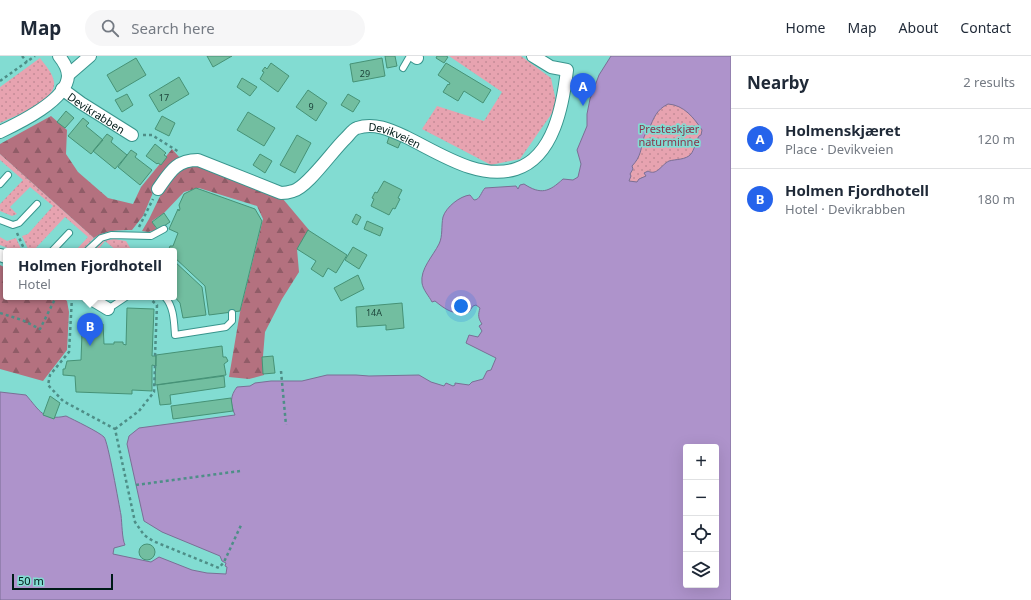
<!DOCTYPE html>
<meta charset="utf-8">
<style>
body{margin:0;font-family:"Noto Sans",sans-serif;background:#f6f6f7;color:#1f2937}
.controls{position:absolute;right:12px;bottom:12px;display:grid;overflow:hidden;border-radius:4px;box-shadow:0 4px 16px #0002}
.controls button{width:36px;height:36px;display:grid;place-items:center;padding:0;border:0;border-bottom:1px solid #e0e1e3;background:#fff;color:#1f2937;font:20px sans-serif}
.scale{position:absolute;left:12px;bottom:10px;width:101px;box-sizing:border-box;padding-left:4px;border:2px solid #001b18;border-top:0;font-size:11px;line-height:14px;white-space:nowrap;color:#001b18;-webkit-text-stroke:3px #82dcd2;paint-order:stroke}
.you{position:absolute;left:461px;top:250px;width:14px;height:14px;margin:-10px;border:3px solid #fff;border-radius:50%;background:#1a73e8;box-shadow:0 0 0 6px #1a73e833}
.badge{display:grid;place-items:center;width:26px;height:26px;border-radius:50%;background:#2563eb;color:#fff;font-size:13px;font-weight:700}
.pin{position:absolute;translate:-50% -33px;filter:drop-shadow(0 1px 2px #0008)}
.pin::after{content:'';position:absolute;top:21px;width:14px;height:12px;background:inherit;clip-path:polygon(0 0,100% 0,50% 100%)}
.popup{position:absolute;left:3px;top:192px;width:174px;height:52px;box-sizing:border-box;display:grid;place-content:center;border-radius:4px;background:#fff;filter:drop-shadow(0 1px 3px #0005);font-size:13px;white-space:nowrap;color:#747a83}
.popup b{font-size:15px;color:#1f2937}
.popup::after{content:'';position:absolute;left:50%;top:100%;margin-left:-8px;border:8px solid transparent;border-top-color:#fff}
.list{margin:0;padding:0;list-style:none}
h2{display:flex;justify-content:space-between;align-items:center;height:52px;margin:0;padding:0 16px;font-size:17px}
h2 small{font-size:13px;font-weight:400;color:#747a83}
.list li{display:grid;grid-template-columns:26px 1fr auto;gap:12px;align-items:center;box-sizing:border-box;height:60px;padding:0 16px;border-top:1px solid #e0e1e3}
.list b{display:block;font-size:15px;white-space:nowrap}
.list p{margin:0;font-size:13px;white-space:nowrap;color:#747a83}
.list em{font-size:13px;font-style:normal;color:#747a83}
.icon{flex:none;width:22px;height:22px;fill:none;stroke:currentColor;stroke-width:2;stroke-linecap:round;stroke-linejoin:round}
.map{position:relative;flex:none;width:731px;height:544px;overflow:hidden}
header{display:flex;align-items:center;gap:24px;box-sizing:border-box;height:56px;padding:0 20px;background:#fff;border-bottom:1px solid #e0e1e3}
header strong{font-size:19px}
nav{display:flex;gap:22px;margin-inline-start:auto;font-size:14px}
.search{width:280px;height:36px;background:#f6f6f7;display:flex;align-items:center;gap:10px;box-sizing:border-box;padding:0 14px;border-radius:22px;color:#747a83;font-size:15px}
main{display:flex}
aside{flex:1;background:#fff}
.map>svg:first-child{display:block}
</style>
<header>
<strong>Map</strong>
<div class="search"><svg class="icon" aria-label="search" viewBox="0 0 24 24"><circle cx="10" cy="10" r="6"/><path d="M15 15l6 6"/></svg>Search here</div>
<nav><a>Home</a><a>Map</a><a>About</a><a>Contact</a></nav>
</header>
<main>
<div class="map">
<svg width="731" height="544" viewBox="0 0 731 544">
<defs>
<pattern id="grass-dots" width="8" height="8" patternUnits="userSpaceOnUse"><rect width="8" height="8" fill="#e7a3b0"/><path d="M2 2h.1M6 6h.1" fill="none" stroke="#c48c97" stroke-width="1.8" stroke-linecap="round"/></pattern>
<pattern id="forest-firs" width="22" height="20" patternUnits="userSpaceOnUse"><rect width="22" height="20" fill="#b4717f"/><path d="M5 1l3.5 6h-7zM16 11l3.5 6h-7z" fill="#905c67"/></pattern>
</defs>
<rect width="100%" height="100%" fill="#82dcd2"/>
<path fill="url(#grass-dots)" d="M449,0H521L551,22L557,50L520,103L491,109L422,73L437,50L484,65L502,36Z
M622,0L689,54L708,77L690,102L644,126L595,134Z
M40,2C45,9 53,17 54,26C57,45 14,60 0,67V31Z
M0,98L94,182L81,195H75L88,181L65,161L33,195H29L22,180L28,178L53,150L30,131L10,151L17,158L12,160L0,155V148L23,124L0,104Z
M0,181L7,185L16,182L22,195H15L0,189Z
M114,183L126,185L132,195H117L105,185L97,195H94L103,185Z"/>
<path fill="url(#forest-firs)" d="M51,60L67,74L66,98L78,116L108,142L133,148L141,131L172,93L180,102L158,125L143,160L132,174C119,174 105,174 94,182L0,98V88Z
M201,108L283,143L309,174L297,193L299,216L282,243L265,276L263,300L264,319L249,323L229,321L240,256L263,163L257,150L199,132L184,136L164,157L152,165L157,174L148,176L142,175L149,163L163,134L178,113Z
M0,209L6,212V241H62L67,245L69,256L67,294L43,325L0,313Z"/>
<path fill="#ae93cb" stroke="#7a6f95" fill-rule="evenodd" d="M611,0H731V544H0V336L26,339C40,355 43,365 66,360C74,364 99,376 104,381C108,385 119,449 121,459C122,467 122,483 125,489L114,492L113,498L151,506L159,501L192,514L207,517L226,518L227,511L225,510L226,507L222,505L220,500L162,476L144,465L127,388L129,380L139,372L235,359C230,348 230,340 237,331L250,330L255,327L271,325H302L327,319H356L369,320L419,319L431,326L444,330L446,327L453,330L455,329V327L469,329L472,326L483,323L487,315L491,314L496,302L466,287L469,279L478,281L482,275L479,270L482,268C478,262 478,259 480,252L476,249L473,250L469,256C455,260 446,254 435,245L432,246C429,240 423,234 422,227C420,213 433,200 439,188C443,180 441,170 443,161C446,151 460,140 470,139L474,144C480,144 481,136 485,132L516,130L518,133L520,129L524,128C541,139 549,136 563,123L573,124L578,121L581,108L577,94L587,70V58L590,43L599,19ZM668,48C684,49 694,62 702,74L701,79L699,80C696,86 694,94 691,98C686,104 676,103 669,105C661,109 657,120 648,115L644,117L646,120L639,123L637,126L629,125L631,120L630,118L633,113L632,110C641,101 641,92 644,81C645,77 648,76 649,73C654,62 656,54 668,48ZM686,391H716V529H686Z"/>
<path fill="#72bea0" stroke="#469276" d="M207,0H232L213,11Z
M385,0H395L397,10L387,12Z
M437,0H446L448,1L444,7L436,2Z
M136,2L146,19L117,36L107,19Z
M382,2L385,20L353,26L350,8Z
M271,7L289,20L278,36L260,23L264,16L262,15L265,11L267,13Z
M446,7L491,34L483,47L464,35L458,45L443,36L448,28L449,29L450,27L438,19Z
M179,21L189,38L159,56L149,39Z
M242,22L257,31L250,40L237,31Z
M308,34L327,47L316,65L296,51Z
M127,38L133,49L122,56L115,44Z
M348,38L360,45L353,56L341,49Z
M66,55L74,62L65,72L57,66Z
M248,56L275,72L264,90L237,74Z
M162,60L175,67L169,80L155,73Z
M83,62L89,67L86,70L103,84L91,98L68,80Z
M107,78L113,82L111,86L127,99L115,113L93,95Z
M297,79L311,87L295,117L280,109Z
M389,81L401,85L398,92L387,87Z
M155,88L166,97L164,99L167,101L161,109L158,107L157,108L146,100Z
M131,94L137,98L135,101L152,114L140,129L118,111Z
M260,98L272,105L265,117L253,109Z
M384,125L402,134L398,142L400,143L395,153L393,152L389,159L371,150L374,143L372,142L375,136L377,137Z
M196,132L255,153L262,165L240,255L209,259L205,230L174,201V195H168L170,190H173L178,177L169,173L178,153L179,155L180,153L179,149L184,138Z
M164,157L170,166L158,174L152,166Z
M356,158L361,161L357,169L352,166Z
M367,165L383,172L380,180L364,173Z
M308,174L347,199L336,217L328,212L323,221L311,213L316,205L297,193Z
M353,191L367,199L359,213L345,204Z
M174,205L202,231L206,259L183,262L180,247L174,240Z
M358,219L364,233L341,245L334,232Z
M402,247L404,272L386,274V269L357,271L356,251Z
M127,252L154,253L152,300H156V310L152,309V335L132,334V338L76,336L75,320L63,319V313H65L67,305L81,304L82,277H80L81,269L85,265L100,267V268H103L104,288H114V286H123V288L126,289Z
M222,290L223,301H226L228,305L224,308L226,319L155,329L156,299Z
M273,300L275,317L263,318L262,301Z
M224,320L225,331L170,339L171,348L160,349L157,329Z
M50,340L60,347L54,363L43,359Z
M231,342L233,355L173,363L171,350Z
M139 496a8 8 0 1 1 16 0a8 8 0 1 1-16 0Z"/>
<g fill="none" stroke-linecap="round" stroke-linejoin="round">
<g stroke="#38958d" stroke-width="8">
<path id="service" d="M403,12L410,0
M0,128L8,119
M0,164L13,169L19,167L37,148
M52,195L69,177
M87,195L101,182L111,179L151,180L164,173
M165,241C174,251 174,266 175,279L226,271L232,265V257
M108,253L126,241"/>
</g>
<g stroke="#38958d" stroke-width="14">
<g id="minor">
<path d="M414,0L417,2"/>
<path d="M68,19L90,0"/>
<path id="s1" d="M62,33L81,47L132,79"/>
<path d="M0,76C19,67 67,44 68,20C68,13 63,5 59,0"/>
<path id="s2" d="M158,133C170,116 176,104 198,104L281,137C285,137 290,136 293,135C308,131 333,94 346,82C349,79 353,73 357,72C374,66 391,74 406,81C439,97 479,125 516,113C554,101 563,48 567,14L551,11L533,0"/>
<path d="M0,199L6,201"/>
<path d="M88,241L108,253"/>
</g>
</g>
<path stroke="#4e8e87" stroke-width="2.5" stroke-dasharray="3 3" stroke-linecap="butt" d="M22,0L27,6
M0,25L35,0
M143,79H152L179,96
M139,171L153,143
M17,177L25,195
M72,241L69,296L50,319L48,329L63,345L115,373L135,466L144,479L153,485L219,512L224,506L242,467
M148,241L157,249L155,300
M0,257L22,264L40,273L56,241
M281,315L286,369
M115,373L139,355L154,336L155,309
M136,429L240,415"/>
<use href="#service" stroke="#fff" stroke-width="6"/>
<use href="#minor" stroke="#fff" stroke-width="12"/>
</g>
<g text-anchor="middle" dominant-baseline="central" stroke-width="3.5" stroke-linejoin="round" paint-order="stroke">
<g font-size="9" fill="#1c443a">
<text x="365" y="17">29</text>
<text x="164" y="41">17</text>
<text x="311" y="50">9</text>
<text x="374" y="256">14A</text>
</g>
<g font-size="11" fill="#001b18" stroke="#82dcd2">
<text stroke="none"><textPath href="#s1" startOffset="42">Devikrabben</textPath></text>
<text stroke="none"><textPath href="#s2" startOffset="284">Devikveien</textPath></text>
</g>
<g font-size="11" fill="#88354b" stroke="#82dcd2">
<text x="669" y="72">Presteskjær<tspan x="669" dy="13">naturminne</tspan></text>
</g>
</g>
</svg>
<div class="controls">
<button>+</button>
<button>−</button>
<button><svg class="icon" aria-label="locate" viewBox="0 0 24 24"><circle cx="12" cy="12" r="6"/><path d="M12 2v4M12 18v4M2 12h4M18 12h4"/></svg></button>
<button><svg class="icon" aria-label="layers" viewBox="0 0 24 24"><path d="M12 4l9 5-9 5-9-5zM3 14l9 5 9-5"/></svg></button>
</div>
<div class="scale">50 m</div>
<div class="you"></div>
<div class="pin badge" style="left:583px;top:50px">A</div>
<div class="pin badge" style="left:90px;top:290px">B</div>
<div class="popup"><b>Holmen Fjordhotell</b>Hotel</div>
</div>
<aside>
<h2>Nearby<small>2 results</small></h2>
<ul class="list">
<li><span class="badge">A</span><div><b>Holmenskjæret</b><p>Place · Devikveien</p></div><em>120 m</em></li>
<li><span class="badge">B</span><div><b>Holmen Fjordhotell</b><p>Hotel · Devikrabben</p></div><em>180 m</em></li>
</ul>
</aside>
</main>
